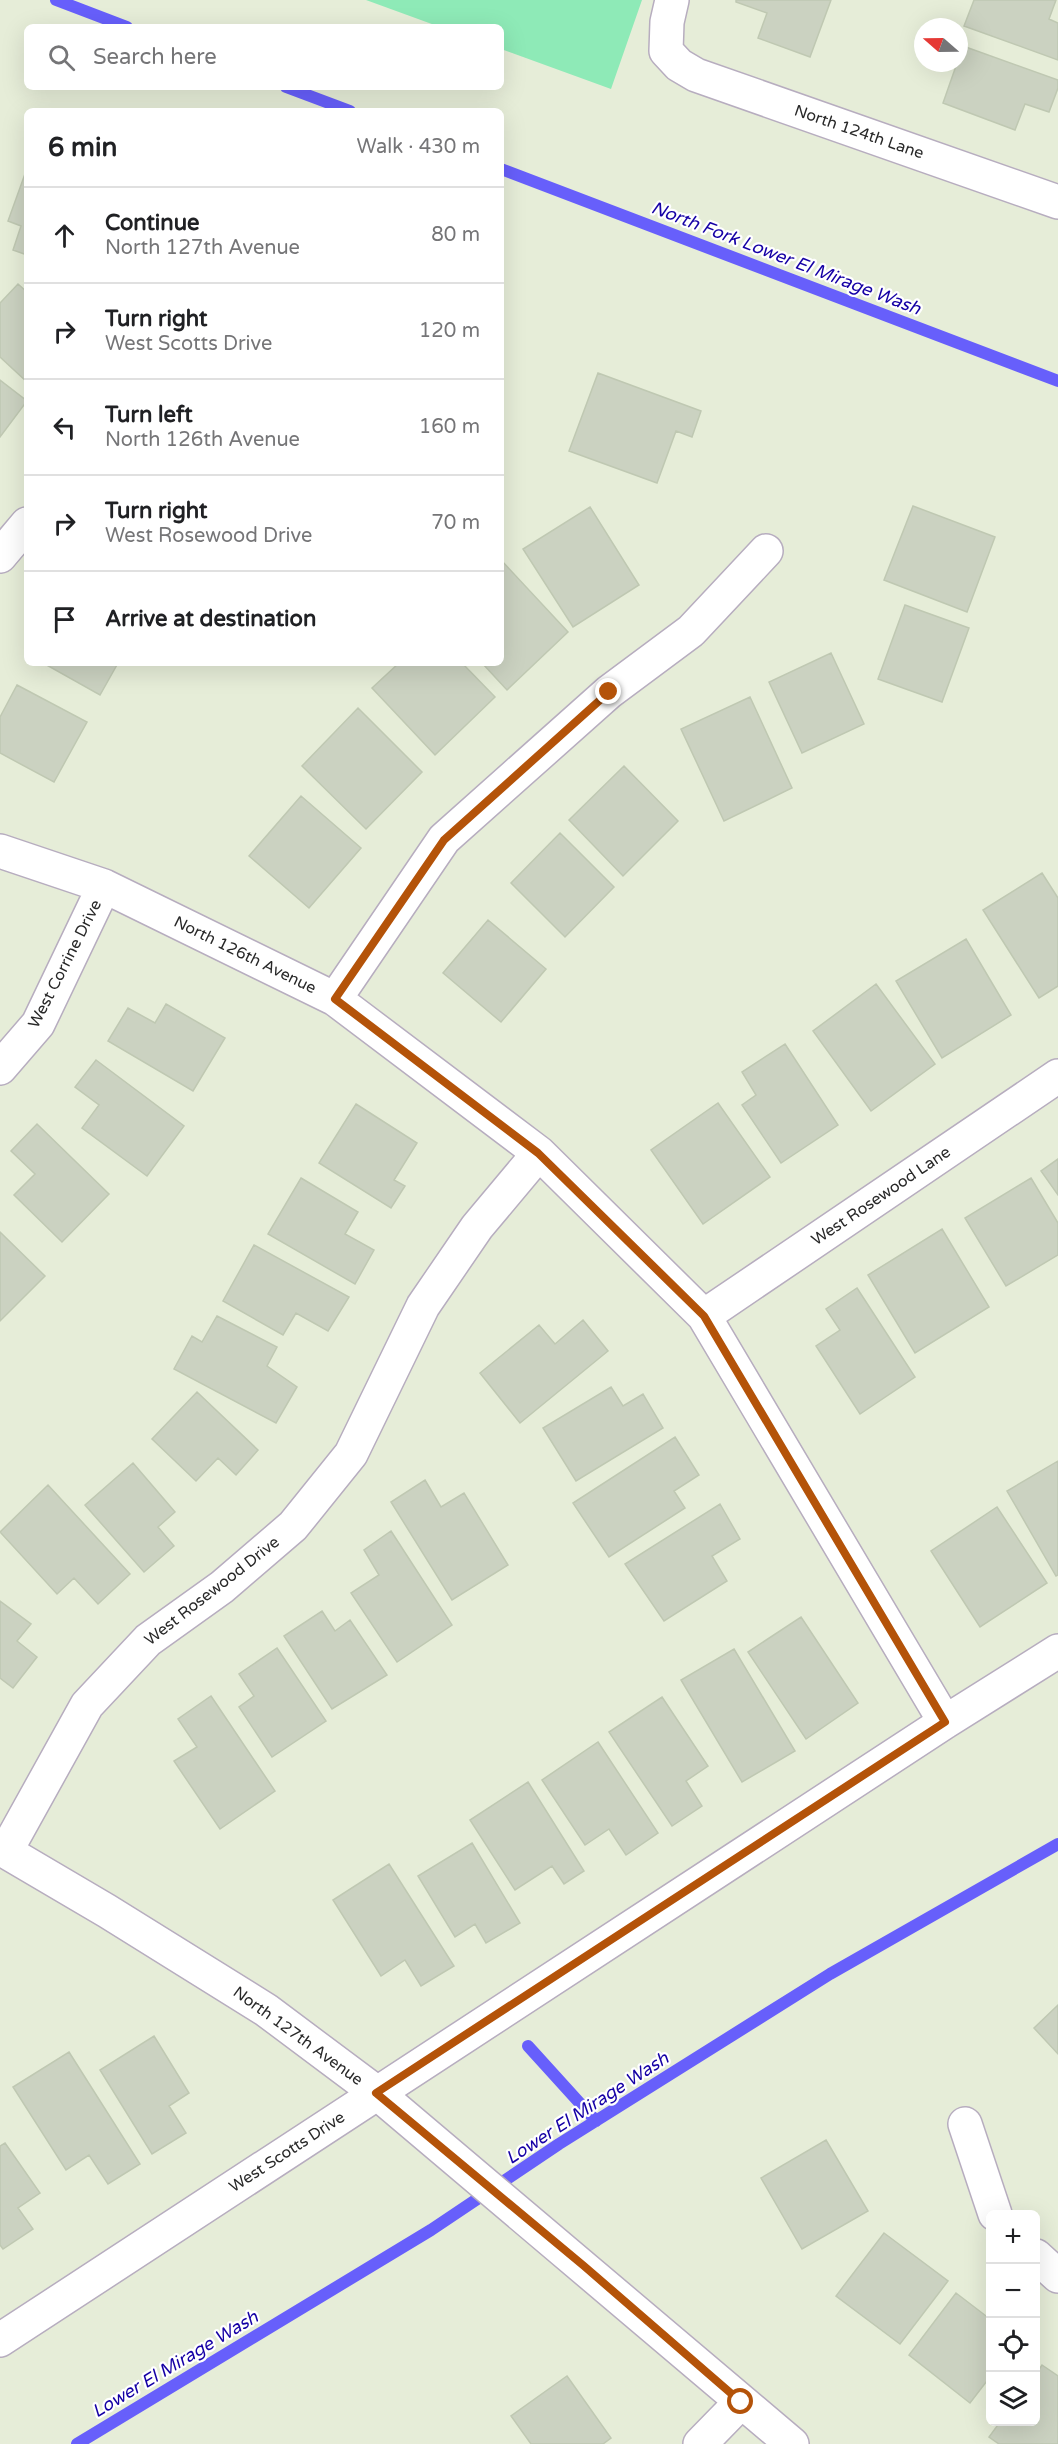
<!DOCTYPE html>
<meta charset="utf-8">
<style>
body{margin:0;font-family:"Varela Round",sans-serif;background:#f2f2f2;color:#202124}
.controls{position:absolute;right:18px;bottom:18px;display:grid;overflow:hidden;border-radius:9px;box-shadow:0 6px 24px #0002}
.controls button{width:54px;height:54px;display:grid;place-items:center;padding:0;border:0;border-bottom:2px solid #e0e0e0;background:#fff;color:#202124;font:30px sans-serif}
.compass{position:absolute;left:914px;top:18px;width:54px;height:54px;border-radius:50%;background:#fff;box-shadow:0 6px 24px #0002;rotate:290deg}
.stop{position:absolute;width:18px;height:18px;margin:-14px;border:4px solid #b45309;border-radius:50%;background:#fff}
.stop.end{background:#b45309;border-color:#fff;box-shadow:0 2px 6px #0008}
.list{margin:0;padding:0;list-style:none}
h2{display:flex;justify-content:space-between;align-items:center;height:78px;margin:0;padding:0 24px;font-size:26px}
h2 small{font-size:20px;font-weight:400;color:#757577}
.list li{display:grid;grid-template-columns:39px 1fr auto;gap:18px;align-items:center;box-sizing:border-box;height:96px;padding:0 24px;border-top:2px solid #e0e0e0}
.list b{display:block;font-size:22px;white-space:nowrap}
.list p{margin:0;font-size:20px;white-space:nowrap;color:#757577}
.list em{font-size:20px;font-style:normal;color:#757577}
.icon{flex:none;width:33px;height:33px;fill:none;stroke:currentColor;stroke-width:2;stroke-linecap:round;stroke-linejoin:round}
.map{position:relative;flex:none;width:1058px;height:2444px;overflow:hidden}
.search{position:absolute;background:#fff;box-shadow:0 6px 24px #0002;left:24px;top:24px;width:480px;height:66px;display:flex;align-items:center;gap:15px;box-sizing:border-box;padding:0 21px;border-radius:9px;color:#757577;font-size:22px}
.panel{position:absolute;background:#fff;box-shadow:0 6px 24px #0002;left:24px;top:108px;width:480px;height:558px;border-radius:9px}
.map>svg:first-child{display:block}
</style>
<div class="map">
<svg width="1058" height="2444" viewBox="0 0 1058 2444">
<rect width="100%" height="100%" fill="#e6edd8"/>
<path fill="#8eeab7" d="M366,0H642L611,89L501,49V27H440Z"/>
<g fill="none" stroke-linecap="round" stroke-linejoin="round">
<path stroke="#675ffb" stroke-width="12" d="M56,0L127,27
M286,87L350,111
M501,169L1058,381
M528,2046L596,2121
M77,2444L431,2230L559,2144L830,1974L1058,1844"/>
</g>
<path fill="#cbd2c1" stroke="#bfc8b2" stroke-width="1.5" d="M736,0H831L810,57L758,38L767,13L736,2Z
M974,0H1056L1049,19L1058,23V60L964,26Z
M963,46L1058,80V88L1049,112L1025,104L1015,130L943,103Z
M26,171L27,172V255L13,250L21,226L8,221Z
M18,284L27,292V382L0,357V303Z
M598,373L701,411L692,437L676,431L657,483L569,451Z
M0,380L27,401L0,437Z
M913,506L995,537L967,612L884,580Z
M590,507L639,585L573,627L523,549Z
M501,560L568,632L507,690L482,663H501Z
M905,605L969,628L942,702L878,679Z
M831,653L864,724L802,753L769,682Z
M43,663H118L100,695Z
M399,663H462L495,697L435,755L372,688Z
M17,685L87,722L54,782L0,753V717Z
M750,697L792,788L724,821L681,729Z
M358,708L422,772L366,829L302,766Z
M624,766L678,821L623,876L569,820Z
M301,796L361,848L309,908L249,856Z
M560,833L614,887L565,937L511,883Z
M1042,873L1058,898V986L1039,998L983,910Z
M488,920L546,969L501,1022L443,973Z
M966,939L1011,1015L942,1058L896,981Z
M876,984L935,1064L871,1111L813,1031Z
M166,1004L225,1038L193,1091L108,1041L128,1008L155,1023Z
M785,1044L838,1125L781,1163L742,1105L756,1095L742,1072Z
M96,1060L184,1126L147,1176L82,1128L99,1105L75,1087Z
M718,1103L770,1177L703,1224L651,1150Z
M356,1104L417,1143L394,1180L405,1186L391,1208L319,1163Z
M37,1124L109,1194L62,1242L14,1195L35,1174L11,1151Z
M1058,1159V1195L1041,1171Z
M301,1178L358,1212L345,1234L374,1250L355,1284L268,1234Z
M1031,1178L1058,1223V1255L1006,1286L965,1218Z
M942,1229L989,1307L915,1353L868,1275Z
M0,1232L45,1276L0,1321Z
M254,1245L349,1297L328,1331L296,1313L283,1335L223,1301Z
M857,1288L915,1377L860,1414L816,1346L840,1330L826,1309Z
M217,1316L277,1347L267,1366L297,1387L276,1423L174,1369L192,1336L202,1342Z
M583,1320L608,1351L520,1423L480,1373L539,1325L555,1344Z
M611,1387L623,1406L643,1394L663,1428L576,1481L543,1428Z
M197,1392L258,1450L236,1475L218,1458L196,1481L152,1439Z
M675,1437L699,1475L674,1491L685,1508L609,1557L573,1503Z
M1058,1461V1575L1056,1576L1007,1491Z
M133,1463L175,1512L158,1527L174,1546L144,1572L85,1505Z
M425,1480L441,1507L464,1493L508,1565L452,1600L391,1502Z
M48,1485L130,1574L98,1604L74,1578L57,1594L0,1532Z
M720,1504L740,1539L712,1556L727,1581L664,1621L625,1564Z
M997,1507L1047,1583L980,1627L931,1551Z
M391,1531L452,1625L397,1662L351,1593L379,1575L364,1550Z
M0,1601L31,1624L17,1641L37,1657L13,1688L0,1678Z
M322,1611L335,1631L350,1620L387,1675L332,1709L284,1636Z
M801,1617L858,1703L806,1739L748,1652Z
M277,1648L326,1721L272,1757L239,1707L254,1696L239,1674Z
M734,1649L795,1751L742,1782L681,1680Z
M211,1696L275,1791L220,1829L174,1761L197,1747L178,1719Z
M662,1697L708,1766L686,1781L702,1806L672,1826L609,1732Z
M598,1742L658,1833L626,1855L609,1829L585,1845L542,1780Z
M528,1782L584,1871L564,1884L552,1866L515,1890L470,1820Z
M472,1843L520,1923L486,1943L475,1924L455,1937L418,1876Z
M389,1864L454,1966L421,1986L405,1960L381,1976L333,1900Z
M1058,2005V2054L1034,2028Z
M154,2036L189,2093L169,2106L186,2133L152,2154L100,2070Z
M69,2052L140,2164L108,2184L89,2155L66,2170L13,2087Z
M826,2140L868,2211L802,2249L761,2178Z
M5,2143L40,2193L18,2208L33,2229L3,2249L0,2245V2146Z
M884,2233L948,2281L900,2344L836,2296Z
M956,2293L990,2319V2377L970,2403L909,2355Z
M1042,2365L1058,2376V2444H999L989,2437L1000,2422H1036V2374Z
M567,2376L611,2438L603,2444H531L511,2416Z"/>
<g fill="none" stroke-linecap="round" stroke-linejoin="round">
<g stroke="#b7adbf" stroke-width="36">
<path id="minor" d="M672,0L667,22L666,51L679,65L696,75L1058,202
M0,556L27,524
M0,851L104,886L335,999L539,1153L704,1316L945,1722
M335,999L444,839L609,692L691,631L766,551
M0,1068L38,1024L104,886
M704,1316L1058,1076
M0,1848L107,1911L266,2010L377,2093L792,2444
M6,1851L87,1705L148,1640L222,1587L293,1526L351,1454L423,1306L477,1227L539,1153
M965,2124L995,2214
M1036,2256L1058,2276
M0,2340L945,1722L1058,1651
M700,2444L741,2402"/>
</g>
<use href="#minor" stroke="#fff" stroke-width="33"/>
</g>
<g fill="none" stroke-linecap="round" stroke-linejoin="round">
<path stroke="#b45309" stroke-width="8" d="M609,692L444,840L335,999L538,1153L704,1316L945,1722L376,2093L584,2266L741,2402"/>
</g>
<g text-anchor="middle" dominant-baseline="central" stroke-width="4.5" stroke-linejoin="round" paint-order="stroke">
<g font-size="16" fill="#292929" stroke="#fff">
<text transform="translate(859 132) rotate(19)">North 124th Lane</text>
<text transform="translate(245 955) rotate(26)">North 126th Avenue</text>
<text transform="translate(65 964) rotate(-63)">West Corrine Drive</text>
<text transform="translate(881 1196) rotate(-34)">West Rosewood Lane</text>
<text transform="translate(212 1591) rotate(-38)">West Rosewood Drive</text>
<text transform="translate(298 2036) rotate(36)">North 127th Avenue</text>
<text transform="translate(287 2152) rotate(-33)">West Scotts Drive</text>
</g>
<g font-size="18" font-style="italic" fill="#1500a5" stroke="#fff">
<text transform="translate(786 258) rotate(21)">North Fork Lower El Mirage Wash</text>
<text transform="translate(587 2108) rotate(-33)">Lower El Mirage Wash</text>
<text transform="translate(175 2364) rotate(-31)">Lower El Mirage Wash</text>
</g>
</g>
</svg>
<div class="controls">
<button>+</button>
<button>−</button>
<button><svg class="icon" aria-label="locate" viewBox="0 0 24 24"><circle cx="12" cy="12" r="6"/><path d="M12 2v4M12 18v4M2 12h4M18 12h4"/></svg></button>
<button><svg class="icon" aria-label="layers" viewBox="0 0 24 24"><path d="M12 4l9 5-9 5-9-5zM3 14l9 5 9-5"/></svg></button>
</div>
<svg class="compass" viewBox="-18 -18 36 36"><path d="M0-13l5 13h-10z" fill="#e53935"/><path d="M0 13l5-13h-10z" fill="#757577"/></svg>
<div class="stop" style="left:741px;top:2402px"></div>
<div class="stop end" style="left:609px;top:692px"></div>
<div class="search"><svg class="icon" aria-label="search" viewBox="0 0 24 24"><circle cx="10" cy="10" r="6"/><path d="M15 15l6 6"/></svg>Search here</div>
<section class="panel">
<h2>6 min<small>Walk · 430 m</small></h2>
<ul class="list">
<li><svg class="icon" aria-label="ahead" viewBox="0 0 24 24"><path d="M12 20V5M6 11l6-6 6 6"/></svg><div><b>Continue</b><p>North 127th Avenue</p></div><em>80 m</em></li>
<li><svg class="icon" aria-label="right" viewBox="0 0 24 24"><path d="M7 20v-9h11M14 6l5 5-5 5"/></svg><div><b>Turn right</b><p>West Scotts Drive</p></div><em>120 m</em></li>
<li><svg class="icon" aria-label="left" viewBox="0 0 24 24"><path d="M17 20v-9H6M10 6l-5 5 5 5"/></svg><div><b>Turn left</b><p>North 126th Avenue</p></div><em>160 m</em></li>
<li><svg class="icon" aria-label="right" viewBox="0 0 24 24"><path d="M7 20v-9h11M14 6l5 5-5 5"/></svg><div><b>Turn right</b><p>West Rosewood Drive</p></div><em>70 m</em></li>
<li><svg class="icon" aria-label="arrive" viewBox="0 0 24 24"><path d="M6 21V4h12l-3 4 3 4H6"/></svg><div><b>Arrive at destination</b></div></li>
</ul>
</section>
</div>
